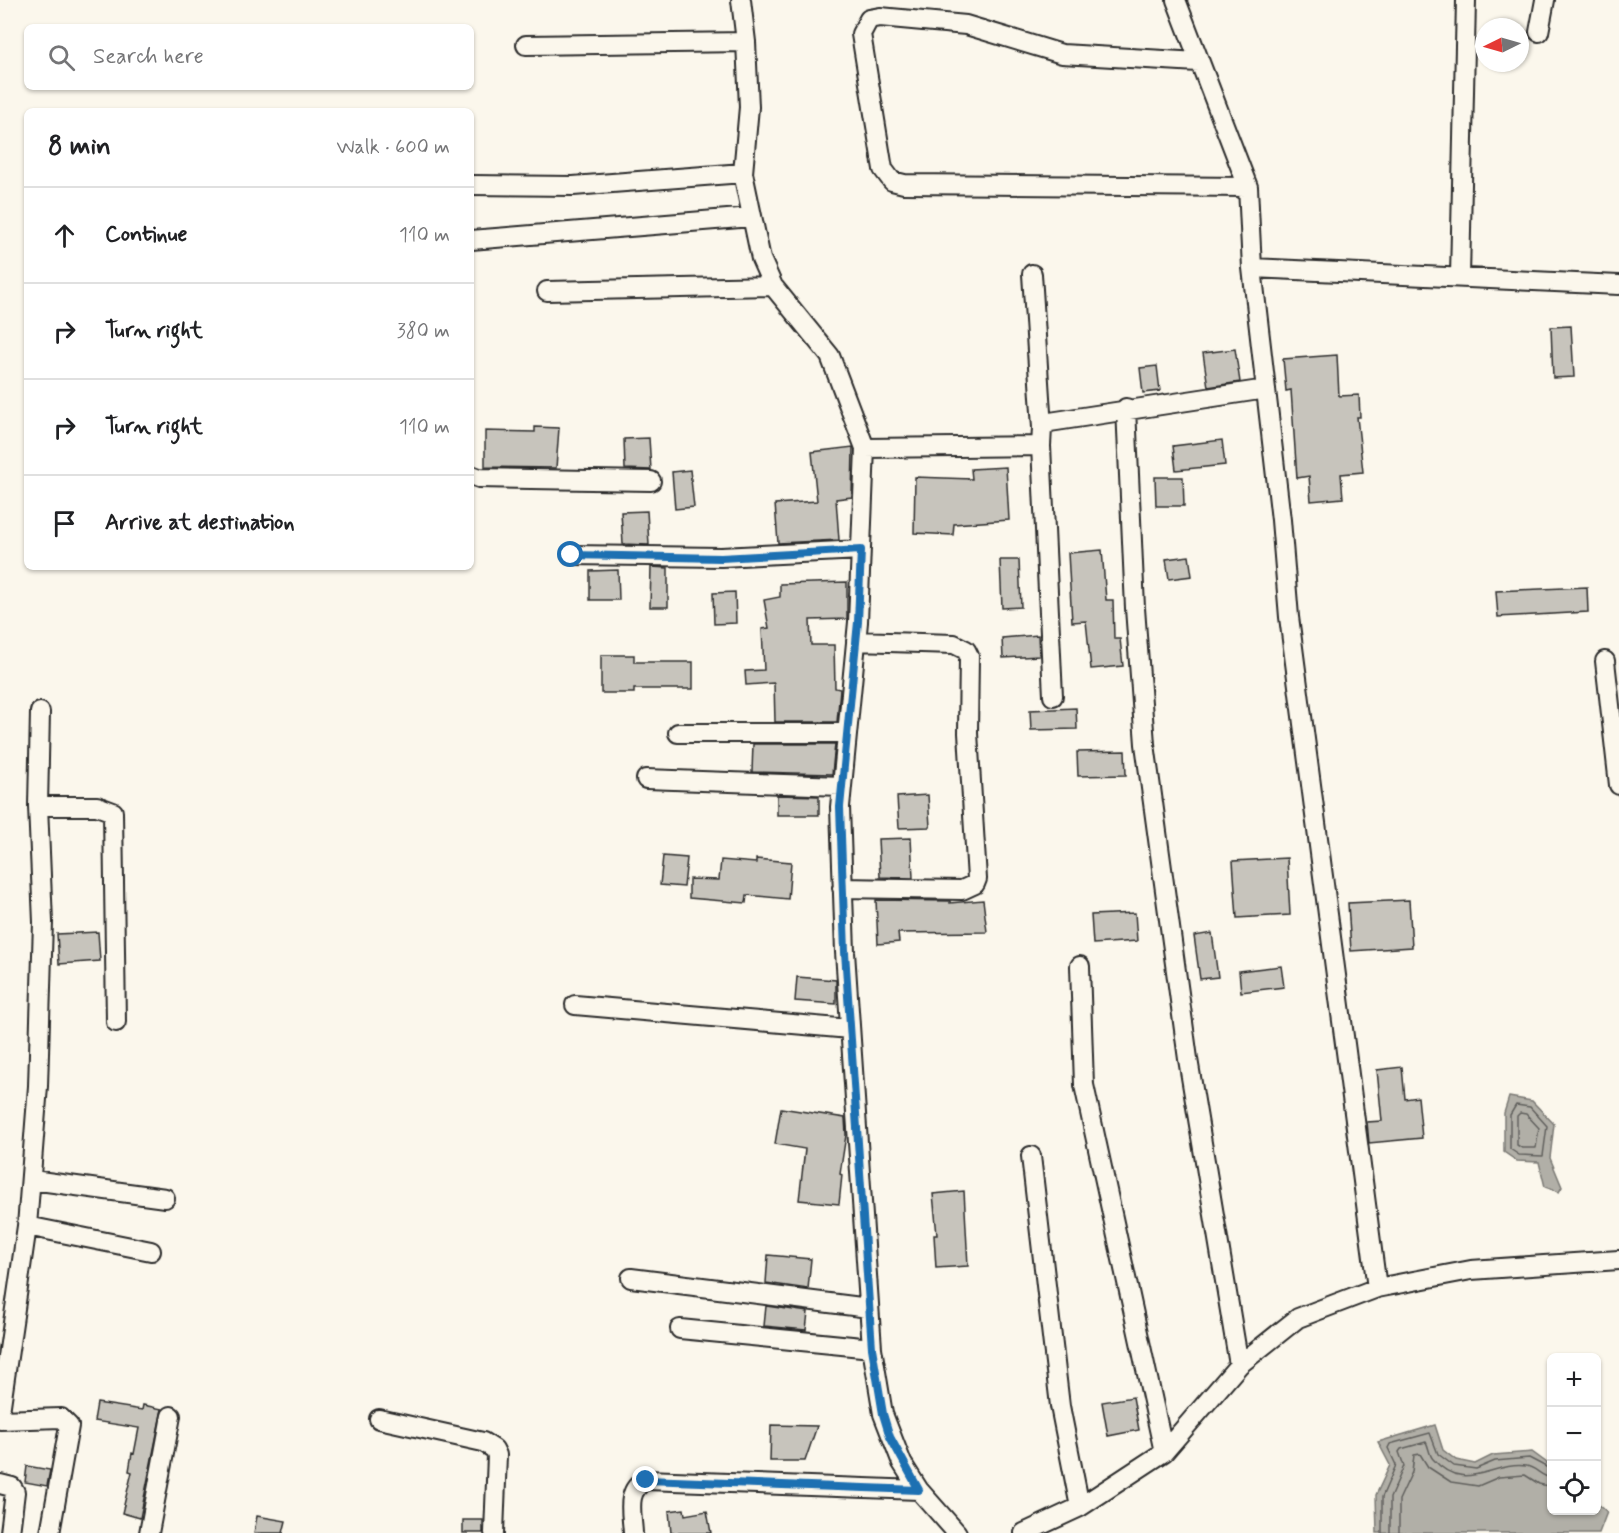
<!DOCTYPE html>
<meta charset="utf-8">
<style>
body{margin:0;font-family:Mynerve,sans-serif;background:#f2f2f2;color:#202124}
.controls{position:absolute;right:18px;bottom:18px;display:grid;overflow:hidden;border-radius:9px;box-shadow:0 2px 4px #0004}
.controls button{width:54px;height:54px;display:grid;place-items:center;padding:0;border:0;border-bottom:2px solid #e0e0e0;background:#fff;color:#202124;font:30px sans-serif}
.compass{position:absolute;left:1475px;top:18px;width:54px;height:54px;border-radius:50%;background:#fff;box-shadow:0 2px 4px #0004;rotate:265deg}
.stop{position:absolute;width:18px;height:18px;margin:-14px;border:4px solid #1f6fb2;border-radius:50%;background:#fff}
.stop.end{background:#1f6fb2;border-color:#fff;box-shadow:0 2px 6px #0008}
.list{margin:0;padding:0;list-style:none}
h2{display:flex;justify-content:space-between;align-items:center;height:78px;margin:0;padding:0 24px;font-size:26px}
h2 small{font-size:20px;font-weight:400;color:#757577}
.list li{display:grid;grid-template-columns:39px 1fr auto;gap:18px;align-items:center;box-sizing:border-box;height:96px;padding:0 24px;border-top:2px solid #e0e0e0}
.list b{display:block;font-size:22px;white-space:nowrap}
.list em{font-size:20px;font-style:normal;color:#757577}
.icon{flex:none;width:33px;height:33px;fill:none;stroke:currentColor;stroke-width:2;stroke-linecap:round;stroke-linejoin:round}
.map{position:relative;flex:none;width:1619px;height:1533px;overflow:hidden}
.search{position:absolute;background:#fff;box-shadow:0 2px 4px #0004;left:24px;top:24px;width:450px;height:66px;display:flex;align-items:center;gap:15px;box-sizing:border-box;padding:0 21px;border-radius:9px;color:#757577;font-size:22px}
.panel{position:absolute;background:#fff;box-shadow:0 2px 4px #0004;left:24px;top:108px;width:450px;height:462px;border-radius:9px}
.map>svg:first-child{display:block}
</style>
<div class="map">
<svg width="1619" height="1533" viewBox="0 0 1619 1533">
<rect width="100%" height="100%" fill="#fbf7ec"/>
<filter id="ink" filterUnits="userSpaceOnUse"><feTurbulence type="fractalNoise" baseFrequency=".0167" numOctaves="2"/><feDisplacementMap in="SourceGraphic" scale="12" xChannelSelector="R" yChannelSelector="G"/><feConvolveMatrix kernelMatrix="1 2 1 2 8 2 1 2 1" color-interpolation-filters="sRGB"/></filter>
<g filter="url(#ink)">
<path fill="#b1afa7" stroke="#7b7a75" stroke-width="1.5" d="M1509,1097L1532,1101L1554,1124L1550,1158L1562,1187L1559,1192L1545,1187L1539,1162L1517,1161L1504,1152V1113Z
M1435,1425L1443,1450L1456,1460L1475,1464L1493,1455L1532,1452L1551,1466L1552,1510H1596L1597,1503L1607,1512L1599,1533H1377L1376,1495L1390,1465L1378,1442Z"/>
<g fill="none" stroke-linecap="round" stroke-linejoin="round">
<path stroke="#61605d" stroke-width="1.5" d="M1516,1105L1530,1107L1547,1126L1543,1156L1519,1155L1510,1149V1115Z
M1520,1113L1526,1114L1539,1128L1536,1148H1522L1517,1145V1116Z
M1382,1533V1497L1396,1465L1388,1448L1390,1444L1430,1433L1438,1454L1454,1466L1476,1469L1495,1461L1529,1458L1552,1470
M1390,1533V1498L1404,1466L1399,1452L1401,1449L1426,1442C1429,1447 1429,1455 1433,1459C1464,1495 1493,1461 1526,1466C1536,1467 1541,1477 1552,1478
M1399,1533V1500L1412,1472L1414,1455L1420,1454L1428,1467L1451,1482L1478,1486L1499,1477L1525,1475L1539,1484L1552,1487"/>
</g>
<path fill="#c7c4bc" stroke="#2b2b2b" stroke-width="1.5" d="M1571,326L1574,377L1553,378L1551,327Z
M1235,349L1240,382L1208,387L1203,353Z
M1337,355L1339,396L1359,395L1360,417H1357L1363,472L1341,474L1343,498L1311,501L1309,476L1297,478L1291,390L1286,391L1283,359Z
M1157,366L1160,391L1143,393L1140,368Z
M535,427L559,428L556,468L485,467V431L535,432Z
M649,438L651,470L625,469L624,439Z
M1222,440L1225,465L1176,470L1173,446Z
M853,447L852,497L836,499L839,540L778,543L775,504L817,501L812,452Z
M1006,467L1009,520L954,524L953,535L914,533L915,477L972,479L971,469Z
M690,470L694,507L675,509L672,472Z
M1155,477H1183L1184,506H1156Z
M647,511L649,545L623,544L621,512Z
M1102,550L1106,600H1113L1114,639H1120L1123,666L1091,669L1086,621L1072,622L1068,553Z
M1189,556L1192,576L1169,579L1166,559Z
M1000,560H1019L1021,607L1002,608Z
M651,567L668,568V607H650Z
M618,570L619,600H590V571Z
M847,582V619L810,620L811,645H834L835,688L840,689L837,722H775L774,683L746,685L745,671L764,670L762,629L769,628L764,600L780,597V584Z
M1587,587L1588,612L1498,617L1496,591Z
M735,592L736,623L714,624L713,593Z
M1038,635L1039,656L1003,658L1002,638Z
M601,655H634V662H693V689H634V693H601Z
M1076,708L1077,729L1031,730L1030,710Z
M753,744H835L832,774L752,772Z
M1125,751L1126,775L1078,776L1077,752Z
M777,795L819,796V815H777Z
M928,795L930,827L899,828L897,797Z
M911,838L913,878L880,877L878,839Z
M663,856L687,858L684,887L660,885Z
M1287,858L1290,915L1237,918L1233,861Z
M756,859L791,862L788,899L747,895L746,903L689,898V879L719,880L721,860L756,863Z
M876,900L950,901V903L983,900L987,932L898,933L899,942L878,944Z
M1409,900L1412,947L1351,951L1348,903Z
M1135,913L1137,941L1093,944L1091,915Z
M98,932L100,961L59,964L57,934Z
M1212,933L1218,977L1200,979L1194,936Z
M1281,966L1284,987L1241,992L1239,971Z
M797,977L836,980V1004L795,1001Z
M1402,1067L1405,1099L1418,1097L1422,1138L1369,1143L1367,1122L1382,1121L1377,1070Z
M781,1108L845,1118L846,1135L840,1174L842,1175L839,1204L799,1200L805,1149L775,1144Z
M964,1191L968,1266L936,1268L934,1235H937L933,1194Z
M768,1255L811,1259L808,1289L766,1283Z
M766,1306L808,1312L806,1330L764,1326Z
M1133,1397L1139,1430L1108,1436L1102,1402Z
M97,1403L142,1410L143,1405L162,1409L140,1518L122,1513L132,1472L129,1471L132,1453L134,1454L139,1428L94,1421Z
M771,1425L817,1426L805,1461H770Z
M27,1466L50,1470L47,1486L25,1482Z
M684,1509L685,1515L707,1511L711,1533H671L669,1511Z
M257,1516L286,1521L283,1533H254Z
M463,1520H483V1533H463Z"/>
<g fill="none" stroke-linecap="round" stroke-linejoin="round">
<g stroke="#2b2b2b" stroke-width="22">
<path id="minor" d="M741,0L746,42L749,107L743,173L761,259L773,286L830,356L865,448L858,622L840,807L845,952L872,1348L883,1414L902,1463L919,1490L957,1533
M1176,0L1248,187L1252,268L1281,520L1289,617L1377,1288
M1539,32L1545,0
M526,45L746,42
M1198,62L1062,54L966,25L880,17L869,19L861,34L883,169L892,181L904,184L1248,187
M471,185L573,186L743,173
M471,240L752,217
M1252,268L1619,285
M1032,274L1042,428
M1460,277L1466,0
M547,291L773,286
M1126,408L1135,608L1145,744L1188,1059L1239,1365
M1041,446L1053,696
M865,448L1041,446L1042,428L1050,422L1266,389
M471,475L479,478L651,481
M571,555L721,557L861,550
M1605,661L1619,785
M678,733H846
M646,779L842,786
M38,806H97L113,812L116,1022
M842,888L962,890L975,884L977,879L968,733L969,656L966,650L954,644L856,641
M1080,966L1084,1085L1164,1452
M575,1005L850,1029
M1031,1156L1060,1406L1080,1507
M32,1180L165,1198
M27,1226L151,1251
M631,1278L869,1308
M680,1329L872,1348
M0,1412L27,1226L38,1086L43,922L38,806L40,712
M379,1419L483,1442L494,1449L497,1455L494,1533
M0,1420L61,1418L69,1426L50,1533
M0,1484L12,1487L15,1492L10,1533
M149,1533L171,1416
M633,1533C632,1513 625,1490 646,1480L919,1490
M1024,1533L1080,1507L1164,1452L1239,1365L1298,1318L1377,1288L1471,1270L1619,1260"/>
</g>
<use href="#minor" stroke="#fbf7ec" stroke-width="18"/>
</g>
</g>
<g fill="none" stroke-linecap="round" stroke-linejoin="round" filter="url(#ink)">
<path stroke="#1f6fb2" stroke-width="8" d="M571,555L721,558L861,550L858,622L840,807L845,952L872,1348L883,1414L890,1437L919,1490L646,1480"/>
</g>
</svg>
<div class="controls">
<button>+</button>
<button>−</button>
<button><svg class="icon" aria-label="locate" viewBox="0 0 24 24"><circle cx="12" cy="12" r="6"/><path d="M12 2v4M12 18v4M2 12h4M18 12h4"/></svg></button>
</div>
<svg class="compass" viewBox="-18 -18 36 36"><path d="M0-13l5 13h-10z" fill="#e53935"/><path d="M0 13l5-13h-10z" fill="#757577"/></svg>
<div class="stop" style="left:571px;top:555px"></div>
<div class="stop end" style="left:646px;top:1480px"></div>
<div class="search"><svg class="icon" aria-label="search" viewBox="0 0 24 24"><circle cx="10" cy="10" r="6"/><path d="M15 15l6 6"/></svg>Search here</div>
<section class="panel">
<h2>8 min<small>Walk · 600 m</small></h2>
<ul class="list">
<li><svg class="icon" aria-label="ahead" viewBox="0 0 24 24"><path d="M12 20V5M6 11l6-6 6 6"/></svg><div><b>Continue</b></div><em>110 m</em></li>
<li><svg class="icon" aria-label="right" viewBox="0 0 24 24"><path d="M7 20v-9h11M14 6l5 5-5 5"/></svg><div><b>Turn right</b></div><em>380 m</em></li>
<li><svg class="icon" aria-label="right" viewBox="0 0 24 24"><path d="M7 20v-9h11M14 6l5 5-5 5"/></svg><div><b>Turn right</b></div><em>110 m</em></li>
<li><svg class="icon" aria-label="arrive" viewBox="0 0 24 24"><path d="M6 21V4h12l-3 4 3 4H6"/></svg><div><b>Arrive at destination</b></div></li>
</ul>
</section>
</div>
